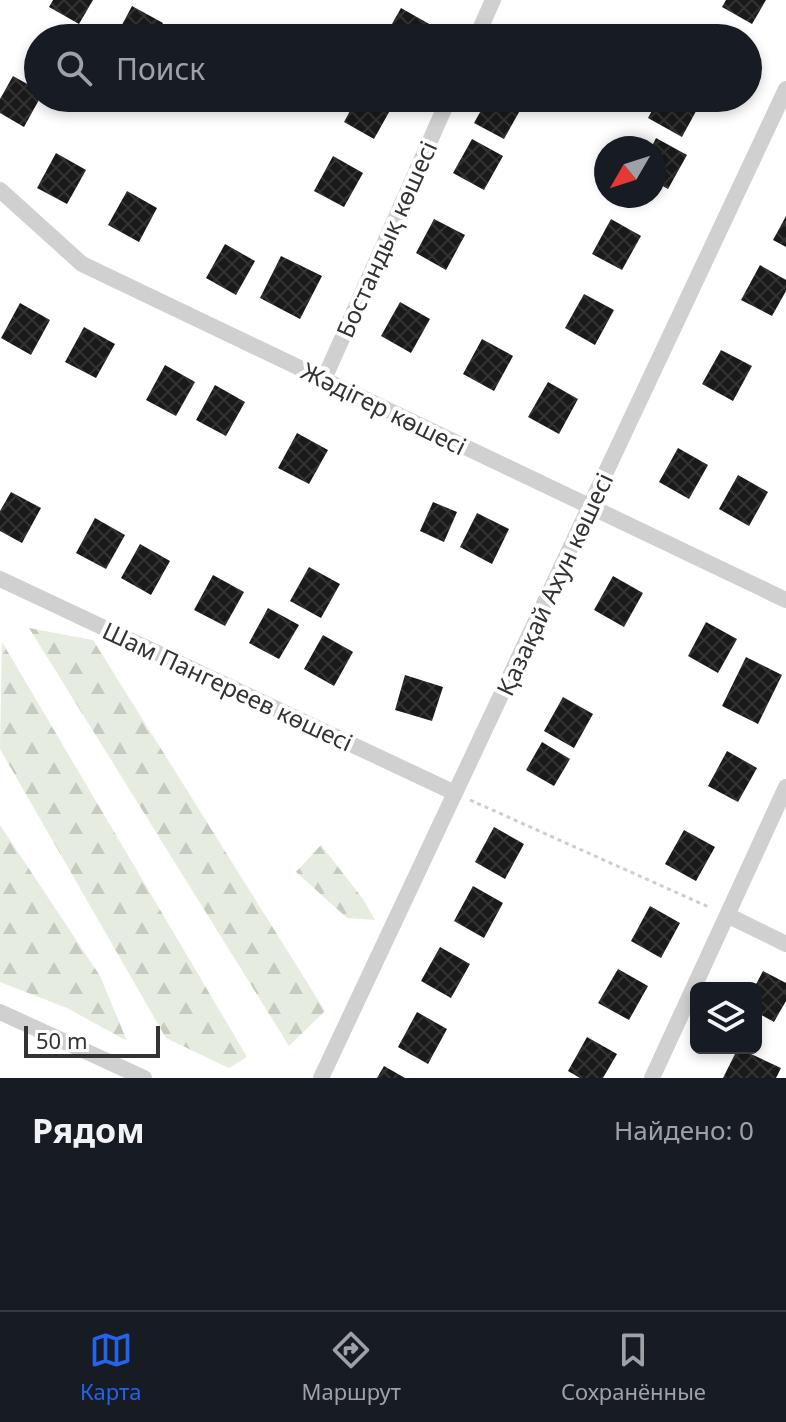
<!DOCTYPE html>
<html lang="ru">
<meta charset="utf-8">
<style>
body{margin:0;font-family:"Noto Sans",sans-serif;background:#20242c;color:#f1f3f6}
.controls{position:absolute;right:24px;bottom:24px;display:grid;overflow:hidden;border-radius:12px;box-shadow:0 4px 12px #0003}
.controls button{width:72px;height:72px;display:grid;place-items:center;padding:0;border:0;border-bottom:2px solid #363941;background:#171b24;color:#f1f3f6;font:40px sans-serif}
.compass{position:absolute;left:594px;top:136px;width:72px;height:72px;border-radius:50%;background:#171b24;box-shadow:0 4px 12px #0003;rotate:231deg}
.scale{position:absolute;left:24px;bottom:20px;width:136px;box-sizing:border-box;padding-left:8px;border:4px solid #333;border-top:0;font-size:22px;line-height:28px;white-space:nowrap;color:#333;-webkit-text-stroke:6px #fff;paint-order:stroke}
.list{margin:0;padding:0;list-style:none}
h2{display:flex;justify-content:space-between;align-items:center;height:104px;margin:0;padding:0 32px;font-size:34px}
h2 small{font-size:26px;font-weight:400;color:#9ea1a6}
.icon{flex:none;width:44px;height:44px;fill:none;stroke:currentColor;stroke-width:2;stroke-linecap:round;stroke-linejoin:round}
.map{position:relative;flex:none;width:786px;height:1078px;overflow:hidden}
.search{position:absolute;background:#171b24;box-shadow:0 4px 12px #0003;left:24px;right:24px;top:24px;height:88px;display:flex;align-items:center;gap:20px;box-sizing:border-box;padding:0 28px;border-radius:44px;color:#9ea1a6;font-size:30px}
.sheet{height:232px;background:#171b24}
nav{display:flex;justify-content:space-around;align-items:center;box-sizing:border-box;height:112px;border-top:2px solid #363941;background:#171b24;font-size:22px;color:#9ea1a6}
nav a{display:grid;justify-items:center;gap:4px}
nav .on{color:#2563eb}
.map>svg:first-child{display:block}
</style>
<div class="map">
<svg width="786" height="1078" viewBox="0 0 786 1078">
<defs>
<pattern id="forest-firs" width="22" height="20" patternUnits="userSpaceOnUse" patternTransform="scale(2)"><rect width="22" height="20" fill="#e6ecdf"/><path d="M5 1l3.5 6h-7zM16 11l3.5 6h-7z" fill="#c6cbc0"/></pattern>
<pattern id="building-cross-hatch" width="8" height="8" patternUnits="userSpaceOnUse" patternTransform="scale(2)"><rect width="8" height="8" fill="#1a1a1a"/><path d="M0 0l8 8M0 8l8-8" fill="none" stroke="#333"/></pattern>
</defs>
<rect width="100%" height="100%" fill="#fff"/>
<path fill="url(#forest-firs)" d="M29,628L93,640L325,1011L289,1046Z
M2,642L247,1057L229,1068L166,1038L0,749Z
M0,825L100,976L127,1041L67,1008L0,982Z
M321,845L363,899L375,920L347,918L296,872Z"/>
<path fill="url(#building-cross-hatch)" d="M53,0H93L79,24L49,7Z
M726,0H766L752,24L722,7Z
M132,6L163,23L154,38H115Z
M401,8L431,25L424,38H384Z
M13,76L38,90L40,98L24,127L0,113V99Z
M357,98H381L393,105L374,139L344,122Z
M488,98H511L523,105L504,139L474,123Z
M659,98H693L701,102L682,137L648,118Z
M656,138L687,155L668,189L654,181V148H651Z
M472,139L503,156L484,190L453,173Z
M56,153L86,170L67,204L37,188Z
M333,156L363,173L344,207L314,191Z
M127,191L157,208L139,242L108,225Z
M786,216V247L773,240Z
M434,219L465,235L446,270L416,253Z
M611,219L641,236L622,270L592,254Z
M225,244L255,261L236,295L206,278Z
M281,256L322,276L300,319L260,298Z
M760,265L786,280V291L772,316L741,300Z
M584,294L614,310L595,345L565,328Z
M400,302L430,319L411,353L381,336Z
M20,303L50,320L31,355L1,338Z
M84,327L115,344L96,378L65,362Z
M482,339L513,356L494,391L463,374Z
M721,350L752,366L733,401L702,384Z
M165,365L195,382L176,416L146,400Z
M548,382L578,399L559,434L528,417Z
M215,385L245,402L226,436L196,420Z
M297,433L328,450L309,484L278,468Z
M678,448L708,465L689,499L659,482Z
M738,475L768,492L749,526L719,509Z
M11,492L41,508L22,543L0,531V511Z
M433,502L457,512L444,542L420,531Z
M477,513L509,529L492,564L460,547Z
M95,518L125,535L106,569L76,553Z
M140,544L170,561L151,595L121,578Z
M309,567L340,584L321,618L290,601Z
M213,575L244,592L225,626L194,610Z
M613,576L643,593L624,627L594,610Z
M268,608L299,625L279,659L249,643Z
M706,622L737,639L718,673L688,656Z
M323,635L353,652L334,686L304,669Z
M746,657L782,675L758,724L722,706Z
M405,675L443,687L432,721L395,710Z
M563,697L593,714L574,748L544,731Z
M542,742L570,759L554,786L526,770Z
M727,751L757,768L738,802L708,786Z
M494,827L524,844L505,879L475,862Z
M684,830L715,847L696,881L665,864Z
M473,886L503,903L484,938L454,921Z
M650,906L680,923L661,958L631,941Z
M440,947L470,964L451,998L421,981Z
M618,969L648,986L629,1020L598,1003Z
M763,971L786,983V1001L774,1022L756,1012L754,988Z
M417,1012L447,1029L428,1064L398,1047Z
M587,1037L617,1054L603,1078H580L568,1071Z
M738,1048L781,1068L776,1078H723Z
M384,1066L405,1078H377Z"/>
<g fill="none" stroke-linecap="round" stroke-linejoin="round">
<path stroke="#cdcdcd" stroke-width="3" stroke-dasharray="4 4" stroke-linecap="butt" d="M470,800L711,908"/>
<path stroke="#d0d0d0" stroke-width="16" d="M476,38L493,0
M0,190L82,264L786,600
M324,379L449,98
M0,579L455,793
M727,915L786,944
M0,1012L144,1078
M321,1078L786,89
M652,1078L786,787"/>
</g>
<g text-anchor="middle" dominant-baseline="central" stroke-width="8" stroke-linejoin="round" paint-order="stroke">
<g font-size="24" fill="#333" stroke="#fff">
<text transform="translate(386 239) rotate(-66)">Бостандық көшесі</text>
<text transform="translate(384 408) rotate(26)">Жәдігер көшесі</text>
<text transform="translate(554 584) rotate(-65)">Қазақай Ахун көшесі</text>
<text transform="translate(228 686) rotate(25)">Шам Пангереев көшесі</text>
</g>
</g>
</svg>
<div class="controls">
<button><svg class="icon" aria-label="layers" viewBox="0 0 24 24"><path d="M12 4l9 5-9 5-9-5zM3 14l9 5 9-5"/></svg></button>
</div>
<svg class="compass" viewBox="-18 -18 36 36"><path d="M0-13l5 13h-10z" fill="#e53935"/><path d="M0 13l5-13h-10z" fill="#9ea1a6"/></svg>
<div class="scale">50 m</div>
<div class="search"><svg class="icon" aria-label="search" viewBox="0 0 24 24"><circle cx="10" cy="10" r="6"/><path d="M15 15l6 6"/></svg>Поиск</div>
</div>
<section class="sheet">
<h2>Рядом<small>Найдено: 0</small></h2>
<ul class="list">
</ul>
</section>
<nav>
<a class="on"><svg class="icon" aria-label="map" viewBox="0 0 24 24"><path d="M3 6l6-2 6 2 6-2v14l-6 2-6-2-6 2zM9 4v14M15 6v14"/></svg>Карта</a>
<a><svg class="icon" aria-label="directions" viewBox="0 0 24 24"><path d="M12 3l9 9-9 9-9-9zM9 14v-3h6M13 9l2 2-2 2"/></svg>Маршрут</a>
<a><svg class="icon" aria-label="saved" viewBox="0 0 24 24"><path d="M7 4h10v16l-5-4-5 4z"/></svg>Сохранённые</a>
</nav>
